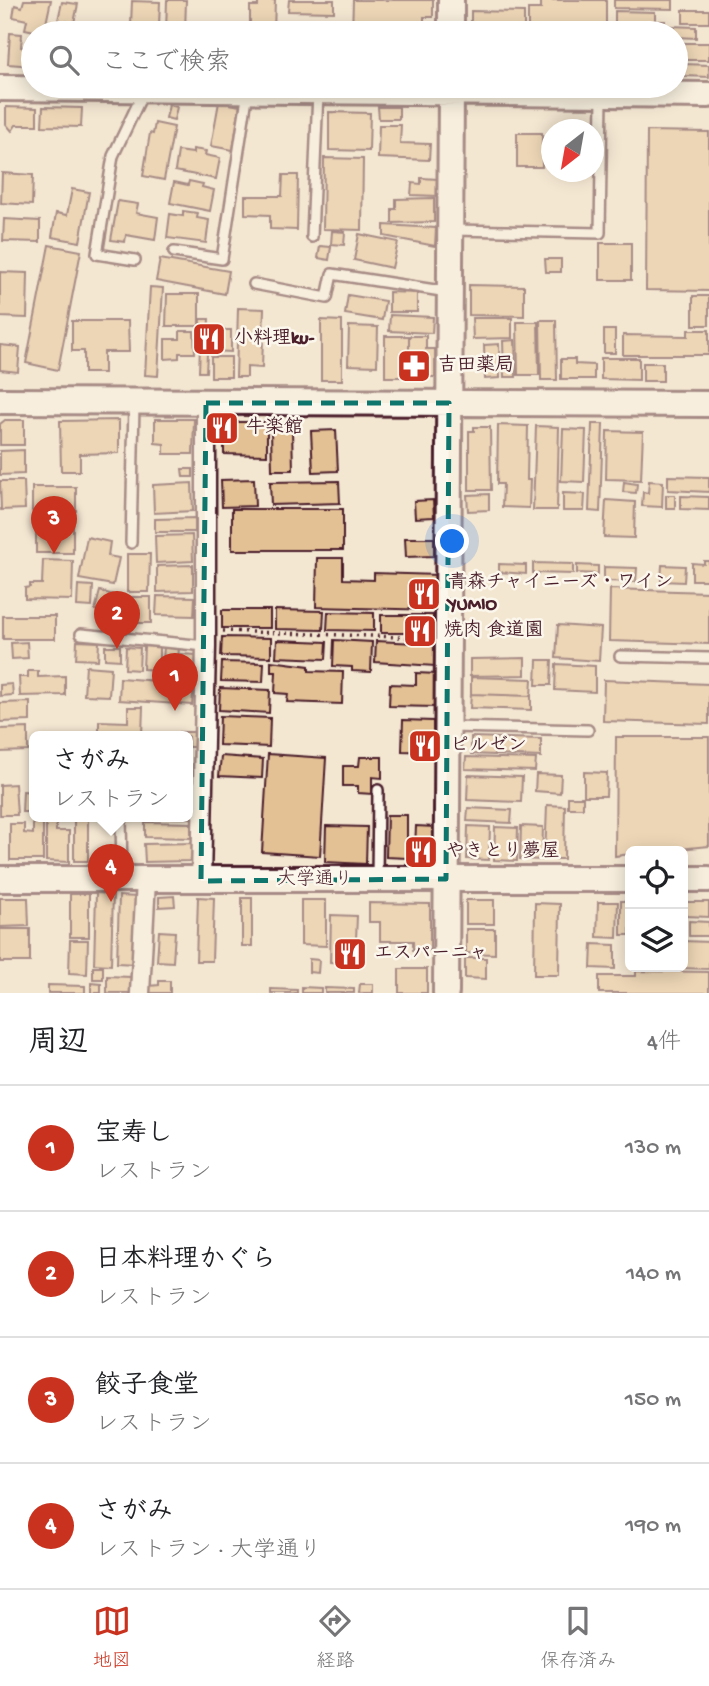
<!DOCTYPE html>
<html lang="ja">
<meta charset="utf-8">
<style>
body{margin:0;font-family:"Gochi Hand","Klee One",sans-serif;background:#f6f6f6;color:#202124}
.controls{position:absolute;right:21px;bottom:21px;display:grid;overflow:hidden;border-radius:10px;box-shadow:0 4px 18px #0003}
.controls button{width:63px;height:63px;display:grid;place-items:center;padding:0;border:0;border-bottom:2px solid #e0e0e0;background:#fff;color:#202124;font:35px sans-serif}
.compass{position:absolute;left:541px;top:119px;width:63px;height:63px;border-radius:50%;background:#fff;box-shadow:0 4px 18px #0003;rotate:211deg}
.you{position:absolute;left:453px;top:542px;width:24px;height:24px;margin:-18px;border:5px solid #fff;border-radius:50%;background:#1a73e8;box-shadow:0 0 0 10px #1a73e833}
.badge{display:grid;place-items:center;width:46px;height:46px;border-radius:50%;background:#c8321e;color:#fff;font-size:23px;font-weight:700}
.pin{position:absolute;translate:-50% -58px;filter:drop-shadow(0 2px 4px #0008)}
.pin::after{content:'';position:absolute;top:37px;width:24px;height:21px;background:inherit;clip-path:polygon(0 0,100% 0,50% 100%)}
.popup{position:absolute;left:29px;top:731px;width:164px;height:91px;box-sizing:border-box;display:grid;place-content:center;border-radius:10px;background:#fff;filter:drop-shadow(0 2px 5px #0005);font-size:23px;white-space:nowrap;color:#757577}
.popup b{font-size:26px;color:#202124}
.popup::after{content:'';position:absolute;left:50%;top:100%;margin-left:-14px;border:14px solid transparent;border-top-color:#fff}
.list{margin:0;padding:0;list-style:none}
h2{display:flex;justify-content:space-between;align-items:center;height:91px;margin:0;padding:0 28px;font-size:30px}
h2 small{font-size:23px;font-weight:400;color:#757577}
.list li{display:grid;grid-template-columns:46px 1fr auto;gap:21px;align-items:center;box-sizing:border-box;height:126px;padding:0 28px;border-top:2px solid #e0e0e0}
.list b{display:block;font-size:26px;white-space:nowrap}
.list p{margin:0;font-size:23px;white-space:nowrap;color:#757577}
.list em{font-size:23px;font-style:normal;color:#757577}
.icon{flex:none;width:38px;height:38px;fill:none;stroke:currentColor;stroke-width:2;stroke-linecap:round;stroke-linejoin:round}
.map{position:relative;flex:none;width:709px;height:993px;overflow:hidden}
.search{position:absolute;background:#fff;box-shadow:0 4px 18px #0003;left:21px;right:21px;top:21px;height:77px;display:flex;align-items:center;gap:18px;box-sizing:border-box;padding:0 24px;border-radius:38px;color:#757577;font-size:26px}
.sheet{height:595px;background:#fff}
nav{display:flex;justify-content:space-around;align-items:center;box-sizing:border-box;height:98px;border-top:2px solid #e0e0e0;background:#fff;font-size:19px;color:#757577}
nav a{display:grid;justify-items:center;gap:4px}
nav .on{color:#c8321e}
.map>svg:first-child{display:block}
</style>
<div class="map">
<svg width="709" height="993" viewBox="0 0 709 993">
<rect width="100%" height="100%" fill="#f4e7d2"/>
<filter id="ink" filterUnits="userSpaceOnUse"><feTurbulence type="fractalNoise" baseFrequency=".0143" numOctaves="2"/><feDisplacementMap in="SourceGraphic" scale="14" xChannelSelector="R" yChannelSelector="G"/><feConvolveMatrix kernelMatrix="1 2 1 2 8 2 1 2 1" color-interpolation-filters="sRGB"/></filter>
<g filter="url(#ink)">
<path fill="#e4c195" stroke="#4a1f2b" stroke-width="2" d="M24,0H51L44,33L25,29L27,20L13,17L15,5L22,7Z
M167,0H186L185,33L166,32Z
M258,0H275L274,33H250V6H258Z
M289,0H334V12L288,11Z
M353,0H433V17H424V30L432,31V33H352Z
M541,0H606V33H528V9H541Z
M614,0H673V9L614,8Z
M132,1L160,2L159,26L131,25Z
M62,2L78,4L74,23L58,20Z
M683,10H709V23H683Z
M471,11L524,12V33H471Z
M615,11L655,12V21H665V33H615Z
M59,26L82,30V33H58Z
M670,26L696,27V38L676,37V33H670Z
M10,33L22,34L21,47L33,48V66L8,64Z
M681,43H709V60H681Z
M684,64L709,65V77L684,76Z
M219,102L240,106L233,150L211,146Z
M169,105L177,107L174,120L166,118Z
M6,107L37,108V125H16L12,131L6,124Z
M43,107L82,108L81,127L42,126Z
M378,107H399V119H379Z
M329,112L370,113L369,151L329,150Z
M155,123L174,127L164,180L143,176L150,133L153,134Z
M379,125H401L400,143L430,144L429,160L378,158Z
M647,131L709,132V291L646,290Z
M517,133H542V167H517Z
M193,149L206,151L205,155L220,158L216,179L175,171L178,151L193,153Z
M324,158L363,159L362,230L323,229Z
M2,173L33,175L32,205L1,203Z
M283,175H298L297,230L270,229V215L245,214V196H282Z
M421,178L438,179V196L411,195L412,183L421,184Z
M189,181L203,184L202,187L214,190L210,211L170,203L174,182L188,185Z
M72,189L89,192L80,242L52,237L56,213L67,215Z
M434,198V222L392,223V209H396V199Z
M118,201L138,204L136,213L158,217L155,240L126,235L125,242L111,240Z
M183,211L198,213L197,218L209,220L206,243L167,238L170,214L183,216Z
M4,219L40,221V242L3,241Z
M384,225L436,228L435,246L384,236Z
M332,231L345,232L344,245L331,244Z
M359,234L398,242L392,268L354,260Z
M600,243H631V280H600Z
M49,245L81,251L58,370L26,363Z
M320,246L331,247L329,260L318,258Z
M160,259L229,271L225,294L156,281Z
M545,259H561V272H546Z
M0,272L28,273L27,318L0,317Z
M469,285L524,286V316L469,315Z
M150,287L163,288L158,376L145,375Z
M389,292L417,293V312H389Z
M167,294H199V326H166Z
M348,295L385,301L382,320L345,314Z
M693,296H709V325H693Z
M238,308L264,309L262,368L247,367V377H236Z
M390,315L433,317L432,333L389,331Z
M472,318H512V338L473,339Z
M201,319H209L206,372H199Z
M321,320L342,321V380H321Z
M540,320H556L557,380H541Z
M72,321H128L129,352H104V373H84V351H72Z
M517,322H538L539,375H518Z
M349,326L378,327L377,366L348,365Z
M213,330H231V352L212,351Z
M604,330H615V353H604Z
M688,330H709V355H623V335L688,336Z
M180,331H194L195,353H179V358L165,359V339H180Z
M385,336H409V377H385Z
M409,336H426V349H435V377H409Z
M515,340L516,377H504L503,341Z
M499,344L500,378L485,379L484,345Z
M0,345L20,347L18,372L0,370Z
M211,357H231V377H211Z
M601,358H639V380L601,379Z
M561,359H575V364L594,365V379H561Z
M643,363H663V381H643Z
M155,419H194L193,454H164V444L155,443Z
M5,420H24V445H0V424Z
M119,420V453L80,454V471H61L60,421Z
M224,422H267V455L224,454Z
M592,424H603L600,512L589,511Z
M498,425L528,426L527,480H530L529,508L502,507L503,484H497Z
M536,426L559,427L557,510H533Z
M474,427H490L491,490H469V431H474Z
M292,429L293,470H272L271,430Z
M563,429L586,430L584,482L561,481Z
M336,430L338,471L313,472L311,431Z
M607,431L643,432L641,480L606,479Z
M24,450V474L0,475V451Z
M182,469H193V477H183Z
M668,476L709,477V492L668,490Z
M254,479L255,506L222,507L221,480Z
M0,481H24L25,509L1,510Z
M339,481L340,503L271,505L270,482Z
M649,481L663,482L662,507L642,506L643,492L648,493Z
M624,482L637,484L636,493L623,492Z
M192,483L193,511L154,513L153,485Z
M32,487H76V511H32Z
M563,493L585,494L584,511H563Z
M489,494V510L468,511L467,495Z
M666,495H675V508H666Z
M681,496L709,497V510L681,509Z
M433,500L434,517L415,518L414,501Z
M606,500L635,502L634,538L604,537Z
M232,509H343V550H232Z
M195,518V532H155V519Z
M36,519H73V553H36Z
M192,535L193,561L156,563L155,536Z
M87,537L110,542L108,556L119,558L113,585L79,579Z
M405,538H434V556L406,557Z
M127,554H150L149,592H127Z
M317,558H343V579L374,580V573L438,575L437,610L316,607Z
M43,560L73,561L72,600L25,599V588L30,587V584H42Z
M704,561H709V580H692V563L704,564Z
M533,563L573,564V574L533,573Z
M499,564L526,565V574L499,572Z
M193,565V591L157,592V566Z
M577,565L598,566V574L577,573Z
M662,565L685,566L684,582L661,581Z
M604,567L637,568L636,582L604,581Z
M78,585L93,586L92,607L77,606Z
M610,589L709,592V644L609,641Z
M100,591L120,597L115,616L95,610Z
M157,596L195,597L194,616L156,615Z
M127,597H151V623H127Z
M222,610H270V628H222Z
M275,610L324,611L323,630L275,629Z
M328,612L374,613V631L327,630Z
M381,615H433V633H381Z
M3,616H55V639H3Z
M558,625L601,628L599,661L556,658Z
M222,637L271,638V657L221,656Z
M277,640L327,642L326,659L276,657Z
M334,640L372,642L371,672L352,671V667L333,666Z
M77,641L99,642L98,660L76,659Z
M376,641L436,644L435,666L375,662Z
M27,642L28,658L12,659L11,643Z
M105,646H120V660L105,659Z
M144,646L159,647V670L143,669Z
M126,647L140,648L139,670L125,669Z
M164,647L179,648L177,671L162,670Z
M181,654L197,655L196,673L180,672Z
M525,658V675L470,676V659Z
M537,660H552L551,685H536Z
M271,661L309,666V671L343,672L342,704L287,702L288,694L275,693L276,672H271Z
M222,662L264,663L263,682L221,681Z
M556,664L595,666V692L555,690Z
M86,666L111,668L109,696L84,695Z
M28,671H38V677L65,676V695L20,696L19,677H28Z
M416,673L437,674L436,707L389,706L390,684L416,685Z
M471,677L532,679L531,696L471,694Z
M120,678L194,684L192,705L119,700Z
M604,680L709,684V724L603,721Z
M12,684L13,695L0,696V685Z
M220,688L270,690L269,713L219,710Z
M471,694L531,696V710L470,708Z
M30,702V721L0,722V703Z
M128,707H143L142,736H99V721L128,722Z
M220,716L270,718L269,747L219,745Z
M403,720L433,721V752L402,751Z
M28,728V751L0,752V729Z
M179,732H195L194,747H188V736H179Z
M471,737L541,739V757L471,754Z
M616,737H709V846L658,851H630V854L615,856Z
M268,754L326,758L320,856L262,852Z
M221,756L263,759L262,778L219,776Z
M360,757H382V778L372,777V794L358,793V786H343V766H359Z
M466,757L536,759L535,771L465,769Z
M584,772L607,773L606,796H584Z
M536,774L561,775L560,793L535,791Z
M468,775L522,777L521,802L467,800Z
M188,781H193L192,818L143,817L188,816Z
M15,784L17,815H0V785Z
M23,791L34,792V812H22Z
M568,797H583V808H568Z
M547,805L565,806L564,859H545Z
M468,808L512,810L511,823L467,821Z
M387,815H407V858L386,857Z
M74,817H88V861H74Z
M46,819H56V831H69V862L46,861Z
M33,820H43V860H10V824H24V833L33,834Z
M145,822L191,823V838L145,837Z
M326,826L367,827L366,864L325,862Z
M416,826L435,827L434,862H410V846L415,847Z
M468,826L490,827L489,860L467,859Z
M521,826L543,827L542,860L520,859Z
M495,827L518,828L517,861L494,860Z
M194,843V854L189,861L145,862L144,844Z
M96,893L113,894L111,965L94,964Z
M70,894H89V937H70Z
M119,896L138,897L136,964L117,963Z
M174,896L175,906L159,907V897Z
M198,897L214,898L212,961H196Z
M0,898H28L29,926L0,927Z
M242,898H252V946H242Z
M301,900H326V946L301,945Z
M466,900H494V924H466Z
M621,901H630V935H621Z
M598,902H618L617,938L597,937Z
M686,902H709V917L686,916Z
M369,903L430,904V950H413V941H380V922H369Z
M535,903L560,904L559,975H534Z
M331,915L357,916L355,963L330,962Z
M689,921L709,922V936H689Z
M0,929H30V962H0Z
M466,929H495V954L466,953Z
M159,931L175,932L173,962L157,961Z
M70,940H88L87,974L69,973Z
M683,941L709,942V969L680,968L683,967Z
M592,944L615,945V969L591,968Z
M465,958H486V979L465,978Z
M309,959L319,960L318,973L309,972Z
M93,967H103V979H93Z
M399,969H427V993H399Z
M636,971L709,972V993H599V976H636Z
M107,976L131,977L130,993H107Z
M159,981H170V993H148V986L159,985Z
M91,983L101,984V993H91Z
M360,984H373V993H359Z
M48,985L85,986V993H48Z
M302,987L321,988V993H302Z
M325,988L354,989V993H325Z
M271,989L297,990V993H271Z"/>
<g fill="none" stroke-linecap="round" stroke-linejoin="round">
<g stroke="#4a1f2b" stroke-width="14">
<path id="lane" d="M452,230L600,233L602,97
M312,237L318,92
M174,252L222,259L248,91
M135,260L97,254L113,156L143,93
M254,284L327,298L332,274L448,292
M131,543L134,405
M81,634L206,646
M620,656L709,658
M450,727L588,730
M121,816L122,878
M377,879L378,790"/>
</g>
<g stroke="#4a1f2b" stroke-width="23">
<path id="street" d="M201,881L206,646V403
M140,993L146,880"/>
</g>
<g stroke="#4a1f2b" stroke-width="30">
<path id="secondary" d="M451,33V0
M0,88L709,95
M0,401L709,404
M0,879H630
M683,879H709
M446,993L451,86"/>
</g>
<path stroke="#4a1f2b" stroke-width="3.5" stroke-dasharray="2 5" stroke-linecap="butt" d="M223,631L429,638"/>
<use href="#lane" stroke="#fbf7ec" stroke-width="9"/>
<use href="#street" stroke="#fbf7ec" stroke-width="18"/>
<use href="#secondary" stroke="#fbf7ec" stroke-width="24"/>
</g>
</g>
<path d="M0 0H709V993H0ZM206,403H449L446,879L201,881Z" fill="#f4e7d2" fill-opacity=".55" fill-rule="evenodd"/>
<path fill="none" stroke="#0f766e" stroke-width="5" stroke-dasharray="14 9" stroke-linejoin="round" d="M206,403H449L446,879L201,881Z"/>
<defs>
<g id="restaurant-square" transform="scale(1.75)"><rect x="-9" y="-9" width="18" height="18" rx="4" fill="#c8321e" stroke="#fbf7ec"/><path d="M-5-6h1v4h1v-4h1v4h1v-4h1v5L-1.5 .5V6h-2V.5L-5-1ZM5-6V6H3V1.5H1.5Q1.5-4 5-6Z" fill="#fff"/></g>
<g id="pharmacy-square" transform="scale(1.75)"><rect x="-9" y="-9" width="18" height="18" rx="4" fill="#c8321e" stroke="#fbf7ec"/><path d="M-2-6h4v4h4v4h-4v4h-4v-4h-4v-4h4Z" fill="#fff"/></g>
</defs>
<g fill-rule="evenodd">
<use href="#restaurant-square" x="209" y="339"/>
<use href="#pharmacy-square" x="414" y="366"/>
<use href="#restaurant-square" x="222" y="428"/>
<use href="#restaurant-square" x="424" y="594"/>
<use href="#restaurant-square" x="420" y="631"/>
<use href="#restaurant-square" x="425" y="746"/>
<use href="#restaurant-square" x="421" y="852"/>
<use href="#restaurant-square" x="350" y="954"/>
</g>
<g text-anchor="middle" dominant-baseline="central" stroke-width="5" stroke-linejoin="round" paint-order="stroke">
<g font-size="19" font-weight="bold" fill="#4a1f2b" stroke="#fbf7ec" text-anchor="start">
<text x="234" y="339">小料理ku-</text>
<text x="438" y="366">吉田薬局</text>
<text x="246" y="428">牛楽館</text>
<text x="448" y="583">青森チャイニーズ・ワイン<tspan x="448" dy="22">YUMIO</tspan></text>
<text x="444" y="631">焼肉 食道園</text>
<text x="450" y="746">ピルゼン</text>
<text x="446" y="852">やきとり夢屋</text>
<text x="374" y="954">エスパーニャ</text>
</g>
<g font-size="19" fill="#4a1f2b" stroke="#fbf7ec">
<text x="315" y="880">大学通り</text>
</g>
</g>
</svg>
<div class="controls">
<button><svg class="icon" aria-label="locate" viewBox="0 0 24 24"><circle cx="12" cy="12" r="6"/><path d="M12 2v4M12 18v4M2 12h4M18 12h4"/></svg></button>
<button><svg class="icon" aria-label="layers" viewBox="0 0 24 24"><path d="M12 4l9 5-9 5-9-5zM3 14l9 5 9-5"/></svg></button>
</div>
<svg class="compass" viewBox="-18 -18 36 36"><path d="M0-13l5 13h-10z" fill="#e53935"/><path d="M0 13l5-13h-10z" fill="#757577"/></svg>
<div class="you"></div>
<div class="pin badge" style="left:175px;top:711px">1</div>
<div class="pin badge" style="left:117px;top:649px">2</div>
<div class="pin badge" style="left:54px;top:554px">3</div>
<div class="pin badge" style="left:111px;top:902px">4</div>
<div class="popup"><b>さがみ</b>レストラン</div>
<div class="search"><svg class="icon" aria-label="search" viewBox="0 0 24 24"><circle cx="10" cy="10" r="6"/><path d="M15 15l6 6"/></svg>ここで検索</div>
</div>
<section class="sheet">
<h2>周辺<small>4件</small></h2>
<ul class="list">
<li><span class="badge">1</span><div><b>宝寿し</b><p>レストラン</p></div><em>130 m</em></li>
<li><span class="badge">2</span><div><b>日本料理かぐら</b><p>レストラン</p></div><em>140 m</em></li>
<li><span class="badge">3</span><div><b>餃子食堂</b><p>レストラン</p></div><em>150 m</em></li>
<li><span class="badge">4</span><div><b>さがみ</b><p>レストラン · 大学通り</p></div><em>190 m</em></li>
</ul>
</section>
<nav>
<a class="on"><svg class="icon" aria-label="map" viewBox="0 0 24 24"><path d="M3 6l6-2 6 2 6-2v14l-6 2-6-2-6 2zM9 4v14M15 6v14"/></svg>地図</a>
<a><svg class="icon" aria-label="directions" viewBox="0 0 24 24"><path d="M12 3l9 9-9 9-9-9zM9 14v-3h6M13 9l2 2-2 2"/></svg>経路</a>
<a><svg class="icon" aria-label="saved" viewBox="0 0 24 24"><path d="M7 4h10v16l-5-4-5 4z"/></svg>保存済み</a>
</nav>
